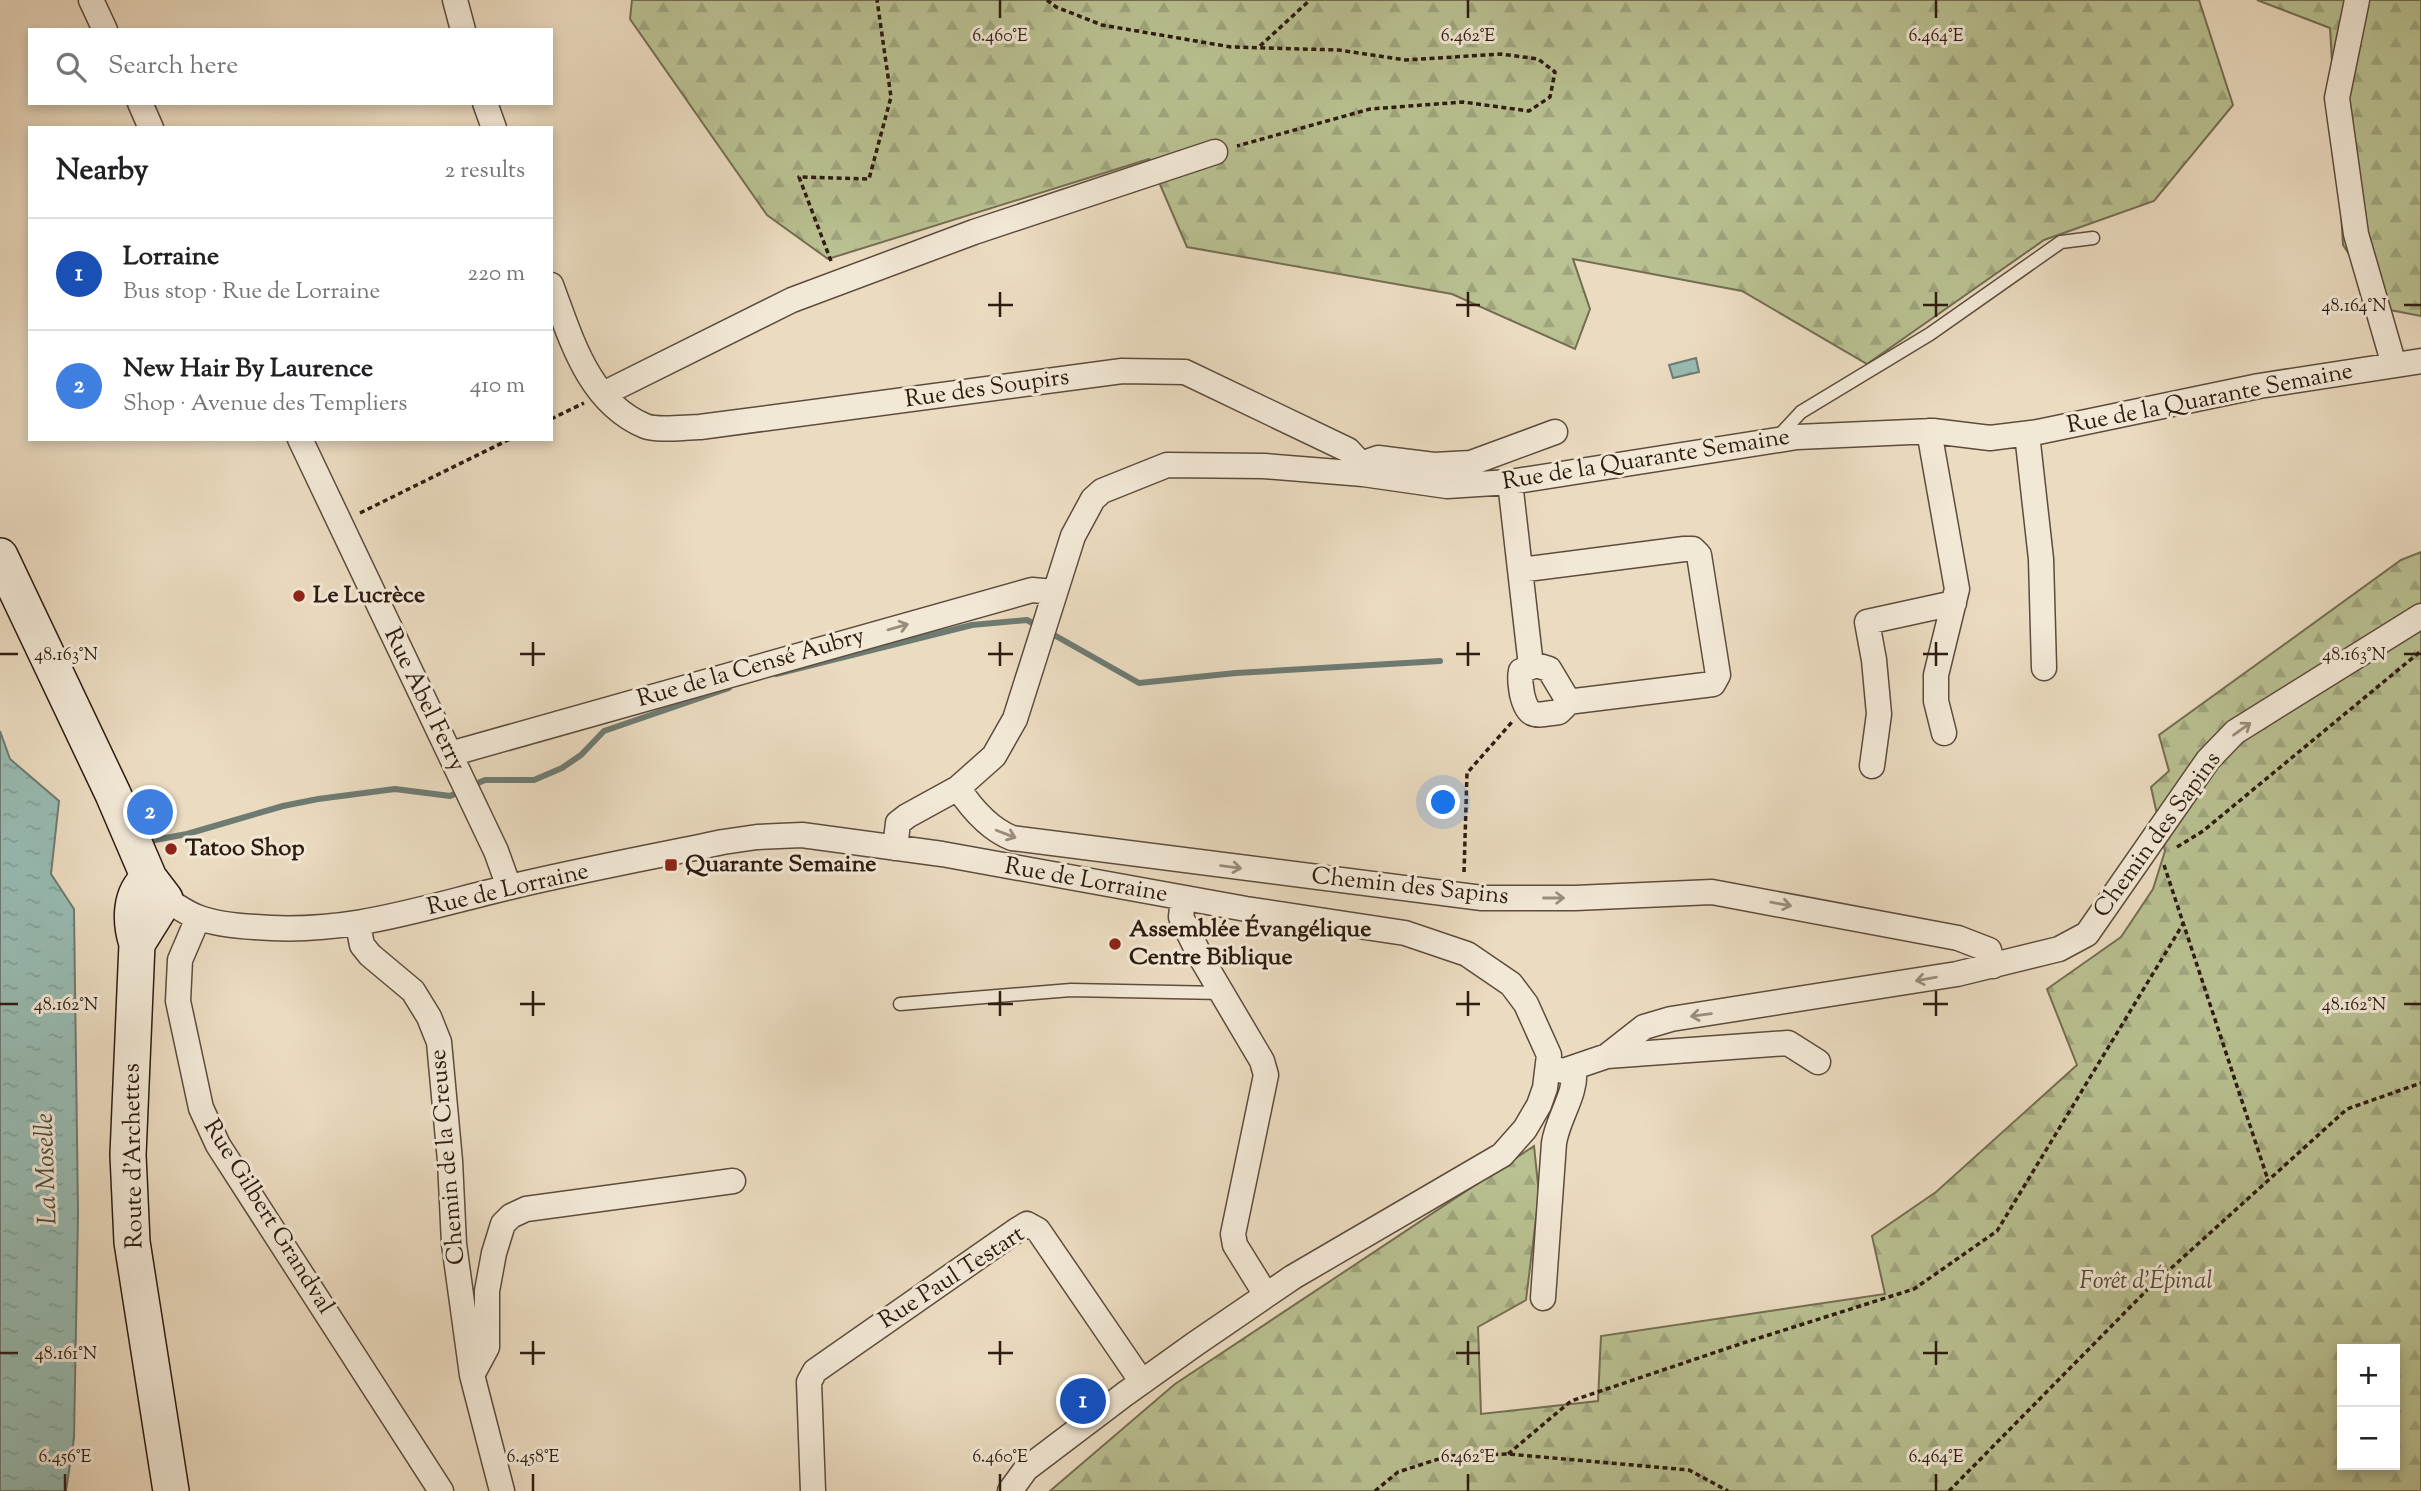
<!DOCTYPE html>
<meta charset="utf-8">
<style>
body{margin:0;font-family:"Sorts Mill Goudy",serif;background:#f2f2f2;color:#202124}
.controls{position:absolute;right:21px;bottom:21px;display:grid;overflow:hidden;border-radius:0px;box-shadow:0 4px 10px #0003}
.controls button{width:63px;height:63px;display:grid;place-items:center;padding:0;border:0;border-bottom:2px solid #e0e0e0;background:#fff;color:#202124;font:35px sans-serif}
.you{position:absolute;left:1444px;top:803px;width:24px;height:24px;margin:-18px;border:5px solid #fff;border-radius:50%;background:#1a73e8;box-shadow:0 0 0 10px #1a73e833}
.badge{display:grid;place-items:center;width:46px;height:46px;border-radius:50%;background:#1a73e8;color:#fff;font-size:23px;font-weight:700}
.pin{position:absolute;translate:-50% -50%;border:4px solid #fff;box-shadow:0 2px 7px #0006}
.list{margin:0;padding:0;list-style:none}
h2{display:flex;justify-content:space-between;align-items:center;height:91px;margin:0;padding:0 28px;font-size:30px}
h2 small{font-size:23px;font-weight:400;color:#757577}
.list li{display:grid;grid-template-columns:46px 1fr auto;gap:21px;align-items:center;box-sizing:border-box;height:112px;padding:0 28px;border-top:2px solid #e0e0e0}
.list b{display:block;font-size:26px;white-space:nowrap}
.list p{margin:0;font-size:23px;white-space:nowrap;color:#757577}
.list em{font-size:23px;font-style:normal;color:#757577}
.icon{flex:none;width:38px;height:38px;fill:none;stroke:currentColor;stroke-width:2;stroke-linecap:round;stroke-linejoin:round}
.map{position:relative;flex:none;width:2421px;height:1491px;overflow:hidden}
.search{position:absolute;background:#fff;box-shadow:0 4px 10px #0003;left:28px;top:28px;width:525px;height:77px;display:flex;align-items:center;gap:18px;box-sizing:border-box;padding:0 24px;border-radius:0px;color:#757577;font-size:26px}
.panel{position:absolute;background:#fff;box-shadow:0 4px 10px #0003;left:28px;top:126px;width:525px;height:315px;border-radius:0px}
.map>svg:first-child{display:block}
</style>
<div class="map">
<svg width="2421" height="1491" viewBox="0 0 2421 1491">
<defs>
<pattern id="forest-firs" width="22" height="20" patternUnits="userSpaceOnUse" patternTransform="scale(1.75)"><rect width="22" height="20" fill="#b9c091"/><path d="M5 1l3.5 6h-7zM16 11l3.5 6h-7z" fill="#9fa47c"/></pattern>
<pattern id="water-ripples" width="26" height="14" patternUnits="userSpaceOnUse" patternTransform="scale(1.75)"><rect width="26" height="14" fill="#98bbb2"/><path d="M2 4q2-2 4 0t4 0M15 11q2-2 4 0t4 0" fill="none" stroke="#83a098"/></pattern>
</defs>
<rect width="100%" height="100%" fill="#ebdbc0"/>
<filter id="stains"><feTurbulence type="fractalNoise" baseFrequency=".00286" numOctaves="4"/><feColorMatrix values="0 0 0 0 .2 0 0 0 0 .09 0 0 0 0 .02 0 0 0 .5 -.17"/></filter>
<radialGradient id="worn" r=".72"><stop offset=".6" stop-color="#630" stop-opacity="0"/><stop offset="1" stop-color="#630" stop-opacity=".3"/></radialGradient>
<path fill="url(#forest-firs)" stroke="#746e51" stroke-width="2" fill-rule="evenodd" d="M632,0H2199L2233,105L2154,201L2044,240L1867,364L1742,291L1573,259L1590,309L1575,349L1452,294L1187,247L1149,159L828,259L767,215L630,19Z
M2257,0H2421V316L2385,309L2343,245L2330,28Z
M2421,552V1491H1050L1175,1384L1534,1146L1539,1194L1526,1300L1478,1327L1481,1414L1598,1401L1601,1336L1885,1294L1872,1236L1936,1192L2077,1065L2047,989L2121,937L2153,889L2165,851L2151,787L2169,771L2159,735L2401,560ZM2342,1349H2395V1465H2342Z"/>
<path fill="url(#water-ripples)" stroke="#6e7b72" stroke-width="2" d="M1696,358L1699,372L1673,378L1669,365Z
M0,731L10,759L59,801L51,874L74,909L78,1214L74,1438L66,1491H0Z"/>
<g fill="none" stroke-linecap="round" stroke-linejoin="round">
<path stroke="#6e7b72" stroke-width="6" d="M1047,631L1139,683L1236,673L1440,661
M776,674L972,625L1027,620L1038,626
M471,786L485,780H534L562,768L581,755L604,731L729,688
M144,842L187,834L283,806L318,799L395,789L450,796L461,791"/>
<g stroke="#5d4c3d" stroke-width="15">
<path id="lane" d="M1777,438L1801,412L1930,334L2061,242L2093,238
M900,1004L1071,990L1222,993"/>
</g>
<g stroke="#5d4c3d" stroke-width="27">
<path id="street" d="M91,0L105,30
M455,0L463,30
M2357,0L2337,98L2356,234L2394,365
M140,103L151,128
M485,103L494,128
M551,285C571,338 588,402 645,426C657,431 686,427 700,427L1122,371L1185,372L1348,450L1361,464L1363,474
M603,394L792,300L974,232L1215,152
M1929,431L1957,589L1936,675V701L1944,733
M2027,434L2041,559L2044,668
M300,439L496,851L509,887
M1361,464L1378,458L1434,465L1471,463L1555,432
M1510,482L1531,666
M1520,570L1684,549H1693L1699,555L1718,675L1713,684L1567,702
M1536,665L1549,669L1567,699V704L1559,712C1536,715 1528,720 1522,694C1521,686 1519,679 1521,671Z
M450,754L1032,590L1054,592
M1872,766L1879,714L1874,660L1867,622L1954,603
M958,788C972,809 989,829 1012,838L1482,898H1575L1712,892L1958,938L1989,950L1993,966
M895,848L898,823L907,816L958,788L994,756L1015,719L1073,536L1093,499L1102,491L1167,465L1264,466L1363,474L1447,486L1510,482L1797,437L1933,431L1990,438L2038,432L2259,386L2421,361
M1183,898L1181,917L1200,956L1262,1061L1266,1075L1233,1234L1235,1245L1266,1295
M165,899C176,905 186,913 197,917C215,924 236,926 255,927C349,935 421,908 510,887C581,870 652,857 723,842L757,837L802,835L942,854L1246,909L1405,933L1467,954L1511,984L1526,1004L1549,1055L1545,1088L1539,1105L1525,1129L1502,1155L1293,1277L1195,1344L1125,1394L1026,1469L1010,1491
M198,918L180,960L178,1001L201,1108L218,1145L441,1491
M358,925L362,945L370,955L413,991L429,1017L439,1042L450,1161L454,1244L472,1375
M1607,1056L1644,1027L1671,1019L1957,974L2059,949L2087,934L2208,760L2235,732L2421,616
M1549,1067L1563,1071L1607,1056L1788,1043L1818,1062
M1543,1298L1554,1143C1558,1117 1577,1094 1574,1069
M502,1491L472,1375L487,1347V1291L494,1253L503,1224L511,1216L526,1209L733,1181
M813,1491L809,1382L815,1371L1017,1230L1027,1224L1038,1230L1142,1382"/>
</g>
<g stroke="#2e1c11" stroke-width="38">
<path id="secondary" d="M0,556L113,794L149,878L165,899L137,944
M149,878C129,894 130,922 137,944L128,1155L132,1242L171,1491"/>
</g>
<path stroke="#2e1c11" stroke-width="3.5" stroke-dasharray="5 3.5" stroke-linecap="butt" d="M1047,0L1056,7L1102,25L1231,47L1339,50L1406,60L1501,54L1538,59L1555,72L1550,97L1529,111L1463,102L1370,109L1237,146
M1260,46L1310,0
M831,261L799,177L869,179L891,97L877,0
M551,419L584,403
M360,513L510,439
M2177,847L2203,831L2421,651
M2164,865L2268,1180
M1464,872L1467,773L1512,722
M1508,1454L1571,1401L1740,1344L1914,1289L1997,1231L2183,924
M1375,1491L1398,1472L1448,1456L1508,1454L1689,1470L1728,1491
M1949,1491L2147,1290L2347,1109L2421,1083"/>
<use href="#lane" stroke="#f2e8d6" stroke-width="12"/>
<use href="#street" stroke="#f2e8d6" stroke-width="24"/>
<use href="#secondary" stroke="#f2e8d6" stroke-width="35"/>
</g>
<defs><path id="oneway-shaft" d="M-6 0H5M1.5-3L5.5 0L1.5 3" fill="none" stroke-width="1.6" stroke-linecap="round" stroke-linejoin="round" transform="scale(1.75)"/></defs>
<g stroke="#9a8c7d">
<use href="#oneway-shaft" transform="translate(898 627) rotate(-16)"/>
<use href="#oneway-shaft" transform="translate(2242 729) rotate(-36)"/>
<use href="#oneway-shaft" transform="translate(1006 834) rotate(21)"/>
<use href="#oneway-shaft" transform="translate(1231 867) rotate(7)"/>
<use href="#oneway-shaft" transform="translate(1554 898)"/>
<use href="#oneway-shaft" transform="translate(1781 904) rotate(10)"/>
<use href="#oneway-shaft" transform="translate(1926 979) rotate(170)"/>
<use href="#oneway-shaft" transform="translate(1701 1015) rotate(172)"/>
</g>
<path fill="none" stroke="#2e1c11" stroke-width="2.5" d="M1000,0V18M1468,0V18M1936,0V18M1000,292V317M1468,292V317M1936,292V317M988,305H1013M1456,305H1480M1923,305H1948M2404,305H2421M533,642V666M1000,642V666M1468,642V666M1936,642V666M0,654H18M520,654H545M988,654H1013M1456,654H1480M1923,654H1948M2404,654H2421M533,991V1016M1000,991V1016M1468,991V1016M1936,991V1016M0,1004H18M520,1004H545M988,1004H1013M1456,1004H1480M1923,1004H1948M2404,1004H2421M533,1341V1365M1000,1341V1365M1468,1341V1365M1936,1341V1365M0,1353H18M520,1353H545M988,1353H1013M1456,1353H1480M1923,1353H1948M65,1474V1491M533,1474V1491M1000,1474V1491M1468,1474V1491M1936,1474V1491"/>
<g fill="#8f2418" stroke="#f2e8d6" stroke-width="2.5">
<circle cx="299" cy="596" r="7"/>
<circle cx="171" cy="849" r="7"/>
<rect x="664" y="858" width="14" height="14" rx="3.5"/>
<circle cx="1115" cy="944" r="7"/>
</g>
<g text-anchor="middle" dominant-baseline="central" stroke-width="6" stroke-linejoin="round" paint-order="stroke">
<g font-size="24" fill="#2e1c11" stroke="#f2e8d6">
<text transform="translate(987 389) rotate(-8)">Rue des Soupirs</text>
<text transform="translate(2210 399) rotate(-11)">Rue de la Quarante Semaine</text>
<text transform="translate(1646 460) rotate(-9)">Rue de la Quarante Semaine</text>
<text transform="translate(751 668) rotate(-16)">Rue de la Censé Aubry</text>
<text transform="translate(424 700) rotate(64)">Rue Abel Ferry</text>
<text transform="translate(2158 835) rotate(-54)">Chemin des Sapins</text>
<text transform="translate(1086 881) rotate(10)">Rue de Lorraine</text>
<text transform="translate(1410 887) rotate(6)">Chemin des Sapins</text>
<text transform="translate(508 890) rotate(-13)">Rue de Lorraine</text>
<text transform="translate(134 1156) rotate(-91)">Route d'Archettes</text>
<text transform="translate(448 1157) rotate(-95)">Chemin de la Creuse</text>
<text transform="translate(268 1217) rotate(58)">Rue Gilbert Grandval</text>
<text transform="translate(952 1278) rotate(-33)">Rue Paul Testart</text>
</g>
<g font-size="24" font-weight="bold" fill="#2e1c11" stroke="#f2e8d6" text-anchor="start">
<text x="313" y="596">Le Lucrèce</text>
<text x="185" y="849">Tatoo Shop</text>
<text x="685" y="865">Quarante Semaine</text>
<text x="1129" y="930">Assemblée Évangélique<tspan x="1129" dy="28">Centre Biblique</tspan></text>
</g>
<g font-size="24" font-style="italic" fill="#584d37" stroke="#f2e8d6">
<text x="2146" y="1282">Forêt d'Épinal</text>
</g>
<g font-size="26" font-style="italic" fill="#4e4c41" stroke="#f2e8d6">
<text transform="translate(47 1169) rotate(-92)">La Moselle</text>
</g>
</g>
<g font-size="18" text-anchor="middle" fill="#2e1c11" stroke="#f2e8d6" stroke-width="6" stroke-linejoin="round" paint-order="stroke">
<text x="1000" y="41">6.460°E</text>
<text x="1468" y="41">6.462°E</text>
<text x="1936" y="41">6.464°E</text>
<text x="2354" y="311">48.164°N</text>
<text x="66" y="660">48.163°N</text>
<text x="2354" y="660">48.163°N</text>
<text x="66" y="1010">48.162°N</text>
<text x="2354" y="1010">48.162°N</text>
<text x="66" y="1359">48.161°N</text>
<text x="65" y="1462">6.456°E</text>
<text x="533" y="1462">6.458°E</text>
<text x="1000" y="1462">6.460°E</text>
<text x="1468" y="1462">6.462°E</text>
<text x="1936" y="1462">6.464°E</text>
</g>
<rect width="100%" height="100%" filter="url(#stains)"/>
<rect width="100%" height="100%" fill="url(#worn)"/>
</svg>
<div class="controls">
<button>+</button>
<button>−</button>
</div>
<div class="you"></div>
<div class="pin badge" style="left:1083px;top:1401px;background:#1a4fb4">1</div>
<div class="pin badge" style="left:150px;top:812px;background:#3f7fe0">2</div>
<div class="search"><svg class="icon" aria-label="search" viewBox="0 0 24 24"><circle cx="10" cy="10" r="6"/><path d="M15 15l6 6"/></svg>Search here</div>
<section class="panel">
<h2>Nearby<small>2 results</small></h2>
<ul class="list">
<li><span class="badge" style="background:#1a4fb4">1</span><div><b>Lorraine</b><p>Bus stop · Rue de Lorraine</p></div><em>220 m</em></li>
<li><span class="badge" style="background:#3f7fe0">2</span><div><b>New Hair By Laurence</b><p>Shop · Avenue des Templiers</p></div><em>410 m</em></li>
</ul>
</section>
</div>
